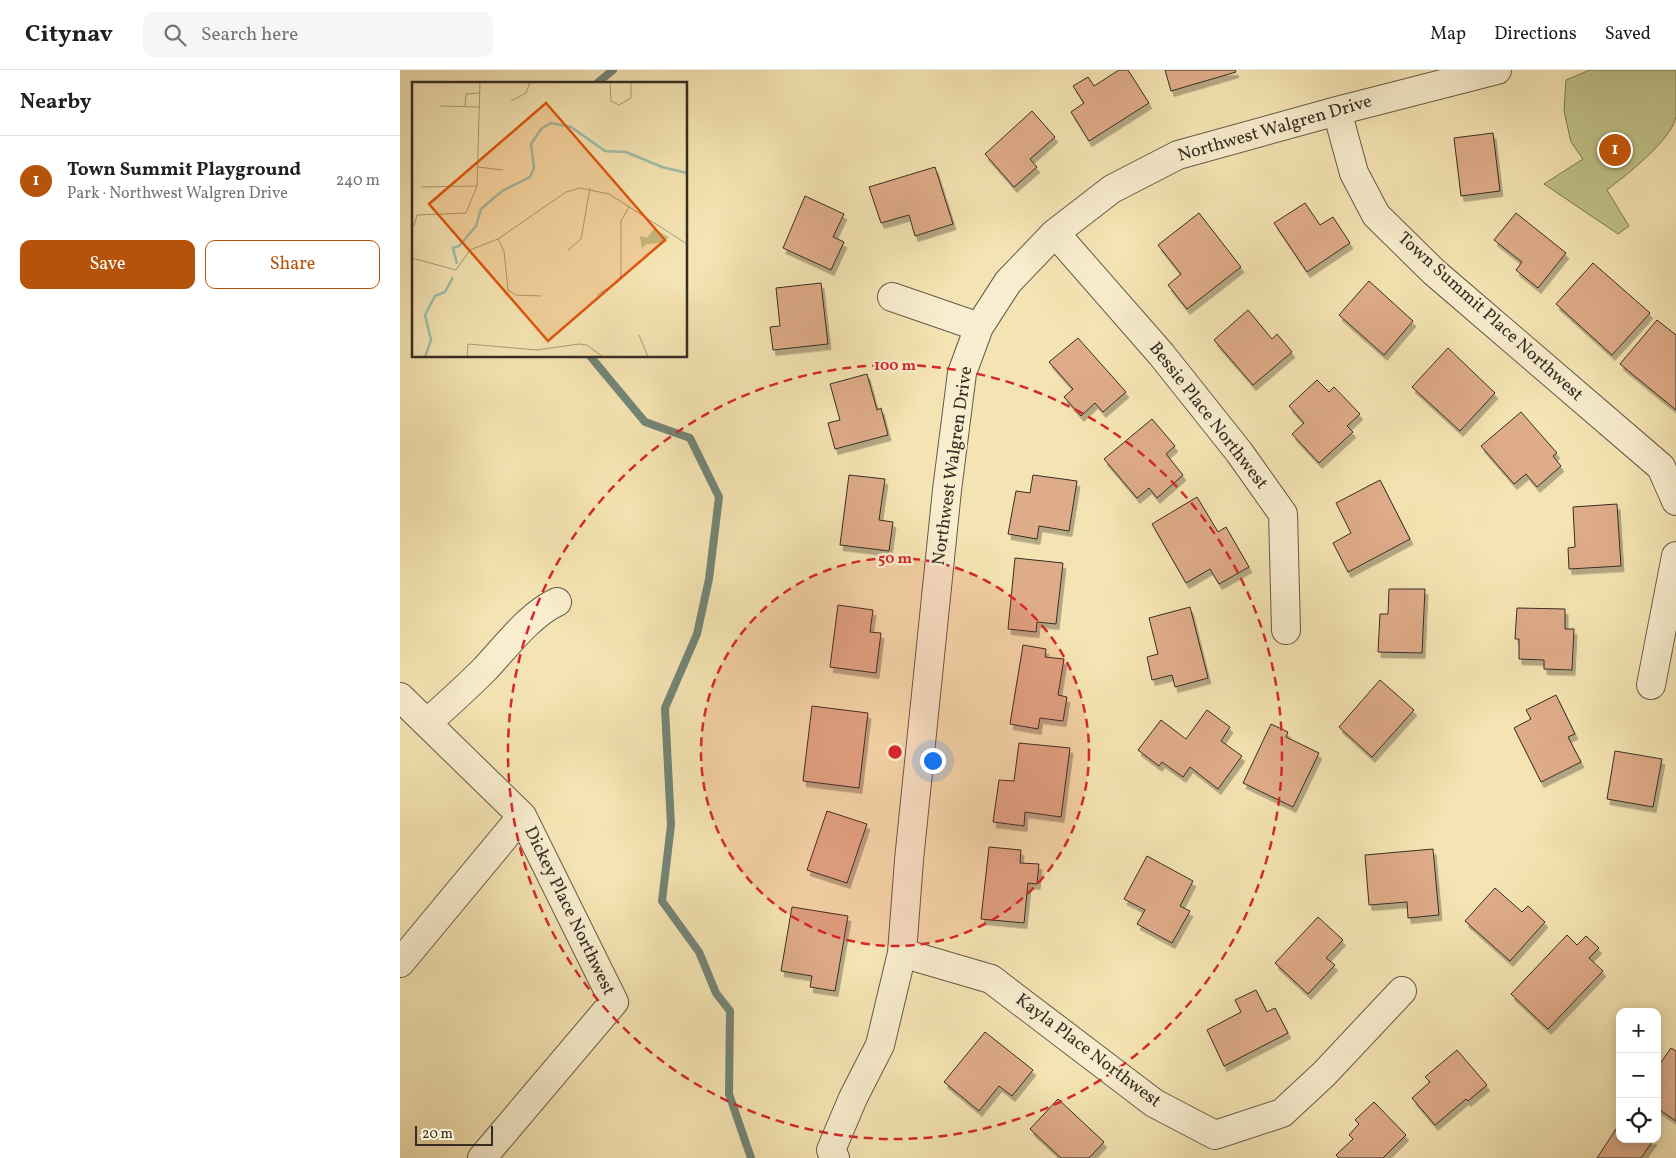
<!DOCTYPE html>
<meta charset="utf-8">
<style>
body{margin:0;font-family:Vollkorn,serif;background:#f6f6f6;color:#202124}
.controls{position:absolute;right:15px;bottom:15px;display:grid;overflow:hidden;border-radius:10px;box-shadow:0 2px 12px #0003}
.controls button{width:45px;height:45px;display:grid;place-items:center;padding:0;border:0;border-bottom:1px solid #e0e0e0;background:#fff;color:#202124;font:25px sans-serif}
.scale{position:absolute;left:15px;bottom:12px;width:78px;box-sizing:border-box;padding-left:5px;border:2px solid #352d24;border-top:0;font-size:14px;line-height:18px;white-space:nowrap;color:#352d24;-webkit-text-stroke:4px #f8edce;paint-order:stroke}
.you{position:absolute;left:532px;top:690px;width:18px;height:18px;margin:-12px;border:4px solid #fff;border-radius:50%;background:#1a73e8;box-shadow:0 0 0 8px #1a73e833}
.badge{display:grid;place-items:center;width:32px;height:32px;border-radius:50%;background:#b45309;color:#fff;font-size:16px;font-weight:700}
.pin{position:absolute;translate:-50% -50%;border:2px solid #fff;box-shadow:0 1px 5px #0006}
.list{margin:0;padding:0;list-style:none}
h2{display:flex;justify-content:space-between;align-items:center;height:65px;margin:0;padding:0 20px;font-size:21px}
h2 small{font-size:16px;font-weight:400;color:#757577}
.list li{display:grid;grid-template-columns:32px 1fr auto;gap:15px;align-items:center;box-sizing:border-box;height:90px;padding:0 20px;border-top:1px solid #e0e0e0}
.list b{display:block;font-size:19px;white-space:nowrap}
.list p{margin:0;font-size:16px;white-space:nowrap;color:#757577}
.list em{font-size:16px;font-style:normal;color:#757577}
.actions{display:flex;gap:10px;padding:15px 20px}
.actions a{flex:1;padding:11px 0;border:1px solid #b45309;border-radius:10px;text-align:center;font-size:18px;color:#b45309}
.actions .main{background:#b45309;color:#fff}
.icon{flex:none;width:28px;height:28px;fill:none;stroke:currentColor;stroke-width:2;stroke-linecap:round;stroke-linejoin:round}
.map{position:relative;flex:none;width:1276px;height:1088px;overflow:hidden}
header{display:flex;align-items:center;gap:30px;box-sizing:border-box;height:70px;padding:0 25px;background:#fff;border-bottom:1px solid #e0e0e0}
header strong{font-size:24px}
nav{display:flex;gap:28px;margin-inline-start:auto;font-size:18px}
.search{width:350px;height:45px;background:#f6f6f6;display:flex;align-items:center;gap:12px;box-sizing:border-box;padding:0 18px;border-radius:10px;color:#757577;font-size:19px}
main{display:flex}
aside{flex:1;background:#fff}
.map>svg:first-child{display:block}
</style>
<header>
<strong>Citynav</strong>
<div class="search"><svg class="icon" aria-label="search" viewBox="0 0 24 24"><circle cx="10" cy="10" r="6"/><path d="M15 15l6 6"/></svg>Search here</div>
<nav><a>Map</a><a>Directions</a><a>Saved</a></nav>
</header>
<main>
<aside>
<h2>Nearby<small></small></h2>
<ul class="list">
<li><span class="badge">1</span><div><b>Town Summit Playground</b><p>Park · Northwest Walgren Drive</p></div><em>240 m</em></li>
</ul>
<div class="actions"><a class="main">Save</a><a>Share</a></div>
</aside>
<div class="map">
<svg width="1276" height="1088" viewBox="0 0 1276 1088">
<defs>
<filter id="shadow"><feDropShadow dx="3" dy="5.5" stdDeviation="0" flood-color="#0004"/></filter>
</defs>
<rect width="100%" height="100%" fill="#f5e4b3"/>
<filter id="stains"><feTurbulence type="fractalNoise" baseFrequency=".004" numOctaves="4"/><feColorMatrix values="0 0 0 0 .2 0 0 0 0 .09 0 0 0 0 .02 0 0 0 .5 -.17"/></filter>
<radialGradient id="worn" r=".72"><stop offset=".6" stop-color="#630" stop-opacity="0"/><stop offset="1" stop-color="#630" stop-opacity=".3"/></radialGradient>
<path fill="#c0c289" stroke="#7a7856" d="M1190,0H1276C1276,13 1276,35 1276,47C1271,71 1226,105 1207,120L1229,156L1218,164L1144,114L1183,89L1171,72L1164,41L1166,10Z"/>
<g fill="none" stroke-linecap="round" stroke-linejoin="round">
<path stroke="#738576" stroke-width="8" d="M196,14L213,0
M190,286L245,352L290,368L319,427L309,509L297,564L265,638L271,755L262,831L299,882L316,923L330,941L329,1024L351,1088"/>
</g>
<path fill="#dfac89" stroke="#352d24" filter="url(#shadow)" d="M719,0H728L749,33L689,71L671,42L684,33L673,16L688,7L694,16Z
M765,0H835L836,2L771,21Z
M632,41L655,67L630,89L637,97L614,117L585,84Z
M1093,63L1100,121L1061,126L1054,68Z
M535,97L553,154L515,166L509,145L481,153L469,117Z
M405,126L444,144L433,167L444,172L431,200L383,178Z
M905,133L920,155L933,147L950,173L907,202L874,153Z
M799,143L841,197L787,239L768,215L781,204L758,175Z
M1116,143L1166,183L1138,218L1116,200L1122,192L1094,170Z
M1193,193L1250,243L1212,285L1156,234Z
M969,211L1013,251L984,285L939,245Z
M421,213L428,274L373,280L370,257L380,256L376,218Z
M848,240L872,269L877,264L892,282L853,315L814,270Z
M1257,250L1276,265V340L1220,294Z
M678,268L726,322L703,342L695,333L681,346L664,327L673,319L649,292Z
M1048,278L1095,323L1060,361L1012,317Z
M467,304L477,340L481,338L488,365L435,379L428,353L440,350L430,314Z
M917,310L929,322L934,317L960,344L947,356L953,362L919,393L892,364L904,353L889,336Z
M1121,342L1157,383L1153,386L1161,396L1137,417L1126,404L1114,414L1081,376Z
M752,349L775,376L766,384L783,405L757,428L749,418L737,428L704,389Z
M449,405L485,409L479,450L493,452L489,481L440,475Z
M633,405L677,411L669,461L639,456L637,469L608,464L616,421L630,423Z
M980,410L1010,469L948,502L933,473L951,463L936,433Z
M797,427L818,462L826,457L849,497L819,514L810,499L786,513L752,454Z
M1217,434L1221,496L1169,499L1168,478L1175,477L1173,437Z
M615,488L663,493L656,554L637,552L636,562L608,559Z
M989,519H1025L1022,583L978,582L980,544H988Z
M438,535L473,540L470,562L481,563L476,603L430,597Z
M790,537L808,608L775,617L772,605L752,610L747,587L758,584L749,548Z
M1117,538L1165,539V559H1174L1172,600L1144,599V590L1119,589V569H1115Z
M623,575L646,579L645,587L664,589L658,625L667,627L663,651L640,648L638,659L610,654Z
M980,610L1014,640L972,687L939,657Z
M1156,625L1175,664L1168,667L1181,692L1141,712L1114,658L1131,649L1126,640Z
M412,636L468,643L459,718L403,711Z
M807,640L830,657L821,671L842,686L818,719L790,697L783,707L762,692L759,696L738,680L761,650L786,669Z
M871,654L888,662L886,667L919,683L893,737L843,713Z
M619,673L670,678L661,747L625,742L624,756L593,752L599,710L614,711Z
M1215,681L1262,689L1253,737L1207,729Z
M427,741L467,754L447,813L407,800Z
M589,777L621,780L620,793L639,794L637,814L628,813L624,853L581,849Z
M1033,779L1039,845L1008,848L1007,832L969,835L965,785Z
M747,786L793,811L780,836L790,841L772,873L737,854L745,840L724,829Z
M1095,818L1122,842L1128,836L1145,852L1110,891L1065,851Z
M392,837L448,846L435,921L410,917L412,906L381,901Z
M918,847L943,870L926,888L935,895L908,924L875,893Z
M1167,865L1177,875L1186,866L1199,878L1189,888L1203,901L1148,959L1111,924Z
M856,920L867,942L875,938L888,963L824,996L807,960L841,942L835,930Z
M585,962L633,1000L612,1026L599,1016L579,1041L544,1012Z
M1271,978L1276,981V1051L1257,1038V998Z
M1057,980L1087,1015L1068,1031L1066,1029L1035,1055L1012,1028L1030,1012L1025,1007Z
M658,1029L704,1072L689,1088H661L630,1059Z
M974,1032L1006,1065L983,1088H939L936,1085L953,1069L949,1065L959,1054L955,1050Z
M1218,1056L1220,1058V1069H1254L1241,1088H1197Z"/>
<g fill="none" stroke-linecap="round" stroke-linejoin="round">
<g stroke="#655b48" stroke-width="30">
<path id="minor" d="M937,41L954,103L976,145L1034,202L1261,397L1276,431
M655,163L761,284L839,382L883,444L886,560
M492,227L579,257
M1251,615L1276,486
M0,627L122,746L214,932L82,1088
M27,653C46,636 65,619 84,600C104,579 130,544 157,532
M502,883L591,909L754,1033L815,1065L882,1043L924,1004L1002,921
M0,893L122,746
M435,1088L431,1080L453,1028L480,975L502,883L509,790L547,420L562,303L579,257L608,212L655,163L712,119L778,85L937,41L1097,0"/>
</g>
<use href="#minor" stroke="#f8edce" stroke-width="28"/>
</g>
<circle cx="495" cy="682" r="194" fill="#d62828" fill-opacity=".12"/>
<g fill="none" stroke="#d62828" stroke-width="2.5" stroke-dasharray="9 6">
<circle cx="495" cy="682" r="194"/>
<circle cx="495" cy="682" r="387"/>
</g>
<g text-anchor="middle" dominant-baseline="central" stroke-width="5" stroke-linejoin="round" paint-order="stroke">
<g font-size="18" fill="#352d24" stroke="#f8edce">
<text transform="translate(875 59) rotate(-16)">Northwest Walgren Drive</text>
<text transform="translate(1090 247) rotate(42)">Town Summit Place Northwest</text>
<text transform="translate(808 346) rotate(52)">Bessie Place Northwest</text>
<text transform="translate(553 396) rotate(-82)">Northwest Walgren Drive</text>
<text transform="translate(169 841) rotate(64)">Dickey Place Northwest</text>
<text transform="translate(688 981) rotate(37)">Kayla Place Northwest</text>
</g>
</g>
<g transform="translate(12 12)">
<rect width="275" height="275" fill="#f5e4b3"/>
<path d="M242,147L257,155L252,161L234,162L230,167L228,154L235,156Z" fill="#c0c289"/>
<path fill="none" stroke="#9cbfac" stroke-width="2.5" d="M45,182L41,166L47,164L64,144L69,127L90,109L118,95L122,86L119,62L129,47L139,41L159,45L193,69L214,70L250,85L275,91M13,275L19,258L13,233L23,214L33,210L41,195"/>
<path fill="none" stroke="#a89b7a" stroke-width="1" d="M198,0L199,19L207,23L219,16V0M99,19L114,11L118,0M28,24L68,25M53,24L54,12L68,11M66,85L91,88M9,105L65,104M2,144L5,133L54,131L65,104L68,0M86,157L92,169L96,208L104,213L129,214M156,168L169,157L178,106M0,176L44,188L58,168L86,157L154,110L168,106L197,112L275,162M185,213L206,200L209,193V139L217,125M227,253L236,275M55,275L56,262L125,268L167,262L175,263L191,275"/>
<path fill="#df570d" fill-opacity="0.15" stroke="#df570d" stroke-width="2.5" d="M134,21L253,158L136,259L17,122Z"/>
<rect width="275" height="275" fill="none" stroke="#352d24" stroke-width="2.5"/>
</g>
<circle cx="495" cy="682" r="8" fill="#d62828" stroke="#f8edce" stroke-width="2.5"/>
<g font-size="15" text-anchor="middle" font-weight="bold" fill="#d62828" stroke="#f8edce" stroke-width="5" stroke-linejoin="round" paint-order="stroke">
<text x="495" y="300">100 m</text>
<text x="495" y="493">50 m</text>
</g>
<rect width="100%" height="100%" filter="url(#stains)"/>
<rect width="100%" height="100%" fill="url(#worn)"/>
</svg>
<div class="controls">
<button>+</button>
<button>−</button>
<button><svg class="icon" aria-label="locate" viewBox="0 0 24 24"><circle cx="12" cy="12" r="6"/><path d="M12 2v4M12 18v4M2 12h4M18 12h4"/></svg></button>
</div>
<div class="scale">20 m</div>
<div class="you"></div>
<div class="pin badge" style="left:1215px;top:80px">1</div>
</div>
</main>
